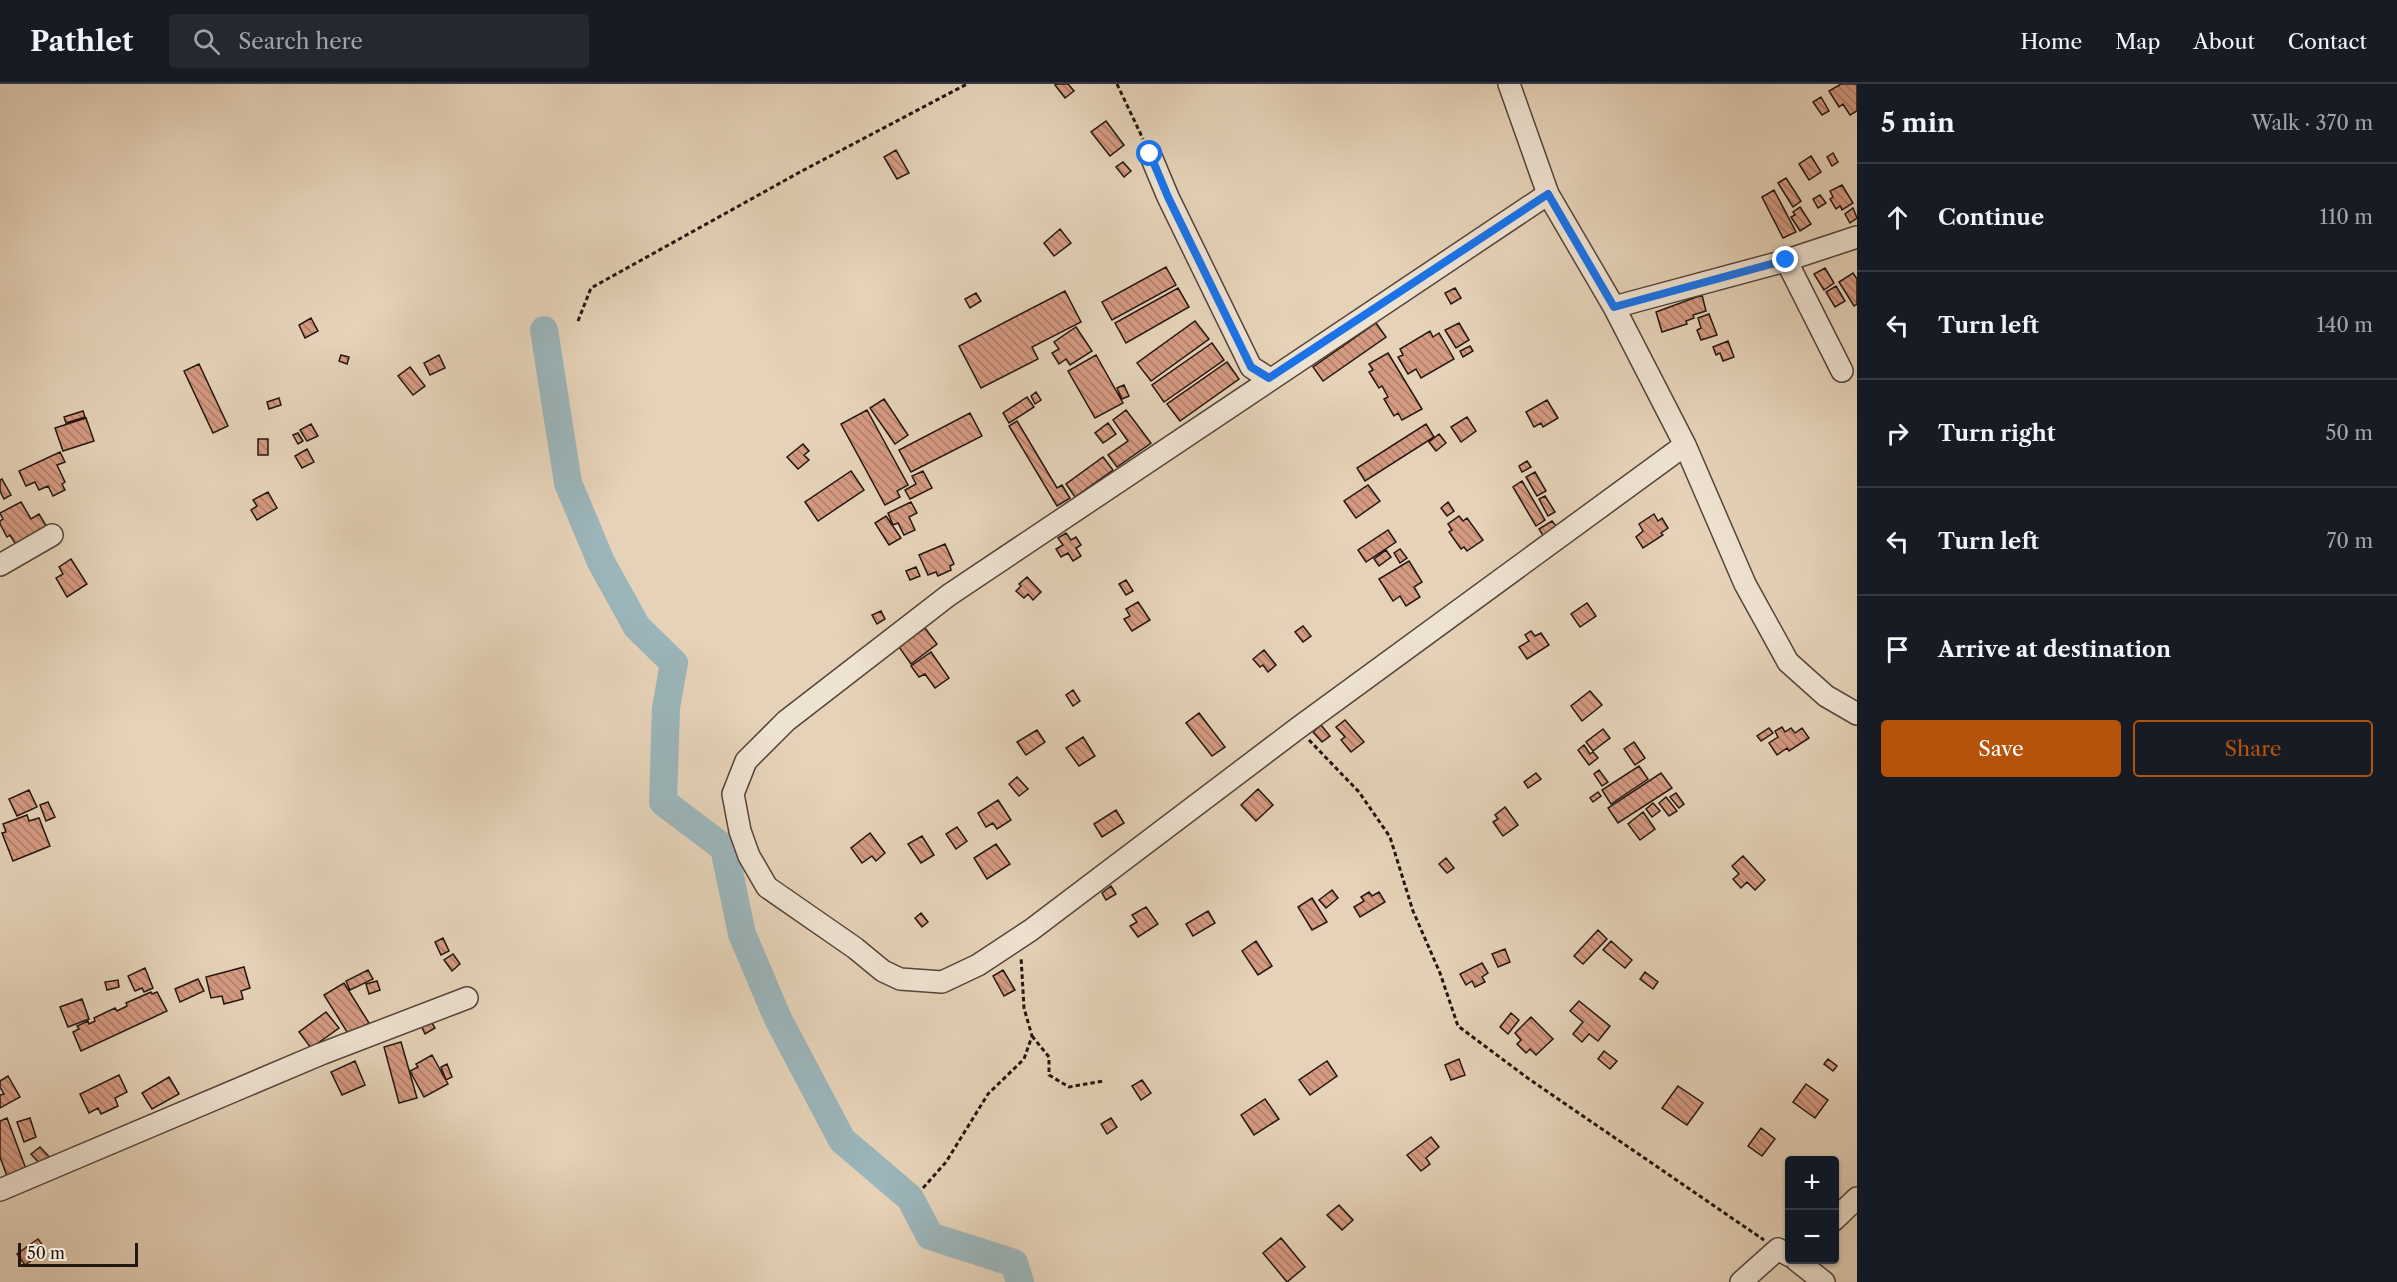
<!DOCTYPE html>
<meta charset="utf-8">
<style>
body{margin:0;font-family:"Libre Caslon Text",serif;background:#242831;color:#f1f3f6}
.controls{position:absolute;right:18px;bottom:18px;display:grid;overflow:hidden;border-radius:6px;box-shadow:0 2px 4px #0004}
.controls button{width:54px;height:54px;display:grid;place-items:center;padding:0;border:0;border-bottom:2px solid #363941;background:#171b24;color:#f1f3f6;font:30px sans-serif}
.scale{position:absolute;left:18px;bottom:15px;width:120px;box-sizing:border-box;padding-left:6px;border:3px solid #241610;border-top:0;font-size:16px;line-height:21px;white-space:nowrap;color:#241610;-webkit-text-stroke:4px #eee2d1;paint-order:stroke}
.stop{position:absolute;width:18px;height:18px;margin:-14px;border:4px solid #1a73e8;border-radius:50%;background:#fff}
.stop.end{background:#1a73e8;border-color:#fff;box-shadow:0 2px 6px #0008}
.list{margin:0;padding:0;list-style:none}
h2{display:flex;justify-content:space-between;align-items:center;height:78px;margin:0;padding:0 24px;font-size:26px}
h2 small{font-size:20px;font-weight:400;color:#9ea1a6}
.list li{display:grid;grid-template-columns:39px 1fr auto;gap:18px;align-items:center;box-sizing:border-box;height:108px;padding:0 24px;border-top:2px solid #363941}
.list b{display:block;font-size:22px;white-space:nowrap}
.list em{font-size:20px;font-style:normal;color:#9ea1a6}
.actions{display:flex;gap:12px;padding:18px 24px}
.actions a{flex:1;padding:14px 0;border:2px solid #b45309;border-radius:6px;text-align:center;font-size:21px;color:#b45309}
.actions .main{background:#b45309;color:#fff}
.icon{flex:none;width:33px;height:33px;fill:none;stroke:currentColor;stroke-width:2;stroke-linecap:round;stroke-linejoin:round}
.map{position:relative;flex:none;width:1857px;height:1198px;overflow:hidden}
header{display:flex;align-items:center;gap:36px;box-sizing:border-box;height:84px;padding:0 30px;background:#171b24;border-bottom:2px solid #363941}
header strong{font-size:28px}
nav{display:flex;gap:33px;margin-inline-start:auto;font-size:21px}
.search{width:420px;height:54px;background:#242831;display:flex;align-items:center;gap:15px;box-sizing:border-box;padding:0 21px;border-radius:6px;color:#9ea1a6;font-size:22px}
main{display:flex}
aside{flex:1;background:#171b24}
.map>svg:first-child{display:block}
</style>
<header>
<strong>Pathlet</strong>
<div class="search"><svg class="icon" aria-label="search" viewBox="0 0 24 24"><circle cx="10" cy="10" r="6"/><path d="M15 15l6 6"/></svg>Search here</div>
<nav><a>Home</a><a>Map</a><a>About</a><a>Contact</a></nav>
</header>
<main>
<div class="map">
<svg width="1857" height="1198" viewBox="0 0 1857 1198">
<defs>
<pattern id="building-back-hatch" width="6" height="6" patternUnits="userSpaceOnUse" patternTransform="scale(1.5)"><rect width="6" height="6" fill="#d59a82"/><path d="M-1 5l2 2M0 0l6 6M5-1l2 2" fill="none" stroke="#ad7d69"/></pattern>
</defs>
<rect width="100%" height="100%" fill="#e5d2b8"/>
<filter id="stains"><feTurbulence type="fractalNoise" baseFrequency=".00333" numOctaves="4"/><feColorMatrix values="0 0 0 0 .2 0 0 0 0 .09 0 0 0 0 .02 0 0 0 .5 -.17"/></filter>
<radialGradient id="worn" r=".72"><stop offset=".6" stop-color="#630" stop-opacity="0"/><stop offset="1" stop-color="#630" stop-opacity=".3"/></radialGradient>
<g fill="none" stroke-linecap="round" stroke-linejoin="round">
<path stroke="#9bb5ba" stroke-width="28" d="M544,246L568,399L601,478L637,543L674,579L666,624L663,718L724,764L742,850L778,935L842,1056L910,1114L930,1152L1014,1179L1020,1198"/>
</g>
<path fill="url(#building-back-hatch)" stroke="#241610" stroke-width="1.5" d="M1057,0H1068L1074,7L1065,14L1055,1Z
M1841,0H1857V27L1850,31L1843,20L1839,23L1829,7Z
M1821,13L1829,27L1822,31L1813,18Z
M1106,37L1124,61L1110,72L1091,48Z
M896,66L909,89L897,95L884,73Z
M1833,69L1838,78L1832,82L1827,73Z
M1811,72L1821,88L1809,96L1799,80Z
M1123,78L1131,87L1124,93L1116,83Z
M1786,94L1801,117L1793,123L1778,99Z
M1842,101L1853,119L1842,126L1840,122L1836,125L1830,115L1833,113L1830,107Z
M1774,106L1796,148L1783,154L1762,113Z
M1820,111L1826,119L1818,124L1813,115Z
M1800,123L1811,140L1800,147L1791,133L1795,131L1793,128Z
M1853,124L1857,134L1850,139L1845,130Z
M1060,145L1071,159L1054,172L1044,159Z
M1166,183L1176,201L1112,236L1102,218Z
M1825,184L1834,199L1824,206L1814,190Z
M1853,189L1857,195V220L1854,222L1839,198Z
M1836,202L1845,217L1835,223L1826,208Z
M1178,204L1189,223L1126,259L1115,239Z
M1455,204L1461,214L1451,220L1445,209Z
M1065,207L1081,238L1032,263L1038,275L981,304L959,262Z
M976,209L981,217L970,224L965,215Z
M1702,211L1706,227L1693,231L1694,234L1686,237L1687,240L1662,248L1656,228Z
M1709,230L1717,251L1701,256L1697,246L1701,244L1698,234Z
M311,234L318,247L305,254L299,241Z
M1195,237L1209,255L1151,297L1137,279Z
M1376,239L1386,253L1323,297L1313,283Z
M1459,239L1469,256L1456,264L1445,246Z
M1076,243L1092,267L1070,281L1066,275L1059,280L1052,269L1059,265L1054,258Z
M1430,247L1433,253L1439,249L1454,275L1421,294L1416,285L1408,290L1398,273L1403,271L1400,265Z
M1728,257L1734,273L1723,277L1720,269L1716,271L1713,263Z
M1212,259L1224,276L1164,318L1152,301Z
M1470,262L1473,267L1463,273L1460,267Z
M1388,269L1422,325L1402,336L1398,329L1394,332L1384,315L1388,313L1382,302L1379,304L1369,288L1373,286L1369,280Z
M341,271L349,273L347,280L339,277Z
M439,271L445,284L430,291L424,279Z
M1096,271L1123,319L1095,334L1068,287Z
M1227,278L1239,295L1180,337L1167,320Z
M199,280L228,342L213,349L184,287Z
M410,283L425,302L413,311L398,292Z
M1124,301L1129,312L1122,315L1117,304Z
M1036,308L1041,316L1035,320L1031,312Z
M1027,313L1034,323L1009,339L1003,329Z
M279,314L281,321L269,325L267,318Z
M884,315L908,351L895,360L870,324Z
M1547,316L1558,334L1543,343L1541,339L1534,343L1526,328Z
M867,326L908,401L897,407L900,413L885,421L841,340Z
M1126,326L1151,359L1117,383L1108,371L1128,357L1113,336Z
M83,327L85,333L66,339L64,333Z
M970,329L982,352L911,388L899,366Z
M1467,333L1476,347L1461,358L1451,343Z
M86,334L94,357L63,367L55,344Z
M1017,337L1057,404L1062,401L1070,414L1057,422L1009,342Z
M1108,339L1116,350L1103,359L1095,349Z
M311,340L318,352L307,357L300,346Z
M1426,340L1434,353L1365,397L1357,384Z
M298,349L303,357L298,360L293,351Z
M1439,350L1446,359L1436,367L1429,358Z
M258,355H268V371H258Z
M803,360L809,367L804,371L809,376L798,385L787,373Z
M307,365L314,378L302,384L295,372Z
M60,368L65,378L57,381L65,398L62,400L65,406L53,412L48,402L39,406L35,398L26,402L19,387Z
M1103,373L1113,386L1075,413L1066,400Z
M1527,377L1531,383L1522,388L1519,382Z
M851,387L864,406L818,437L805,418Z
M923,387L932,404L910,415L905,406L916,400L912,392Z
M1535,388L1546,407L1537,412L1526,393Z
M2,395L11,411L4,415L0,407V396Z
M1522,397L1545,436L1536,442L1513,403Z
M1368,401L1380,417L1356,434L1344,417Z
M268,408L277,424L257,436L251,426L257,422L253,416Z
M1545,412L1555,428L1548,432L1539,415Z
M21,418L31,435L39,430L47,443L18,464L10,451L7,453L0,440V437L3,435L0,429Z
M911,418L917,429L909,433L915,446L904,451L898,439L893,441L888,429Z
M1448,418L1454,427L1447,432L1441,424Z
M1654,430L1658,437L1662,434L1668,444L1661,449L1663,451L1643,464L1636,453L1643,447L1639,440Z
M886,432L901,454L889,461L875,439Z
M1459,432L1463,437L1467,434L1483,456L1467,467L1464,463L1461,465L1449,448L1452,446L1448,440Z
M1552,437L1556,442L1561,440L1546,456L1539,445Z
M1388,446L1396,458L1366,478L1358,466Z
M1066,449L1071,456L1076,453L1081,461L1076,464L1081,472L1073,477L1068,469L1061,473L1056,465L1063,461L1058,454Z
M945,460L954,480L950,482L951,486L938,492L936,488L928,491L919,471Z
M1400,465L1407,474L1400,479L1394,469Z
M1386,466L1391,473L1379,482L1374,475Z
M71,475L87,500L67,513L56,494L63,490L59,483Z
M1409,477L1422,498L1414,503L1420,513L1406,522L1400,512L1393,517L1379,495Z
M916,483L920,492L910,496L906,487Z
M1027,493L1041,508L1033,516L1028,510L1024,514L1016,507L1021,502L1019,500Z
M1126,496L1133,507L1126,511L1119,500Z
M1138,518L1150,536L1132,547L1124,535L1130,532L1126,525Z
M1587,519L1596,532L1580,543L1571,530Z
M881,527L885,535L877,540L872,531Z
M1303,542L1311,552L1303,558L1295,548Z
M925,544L937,560L911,580L899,563Z
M1531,547L1535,552L1541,549L1549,561L1527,575L1519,563L1529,557L1525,551Z
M1264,566L1276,581L1268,588L1263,581L1260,583L1253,575Z
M931,568L949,594L935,604L925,590L919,593L911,582Z
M1073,606L1080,617L1073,622L1066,611Z
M1590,607L1602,621L1582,637L1571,622Z
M1199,629L1225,663L1212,672L1186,639Z
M1345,636L1364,658L1351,668L1341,656L1345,653L1336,643Z
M1321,641L1330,652L1322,658L1313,648Z
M1782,643L1785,648L1791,644L1795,649L1802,644L1809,654L1789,667L1787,664L1777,671L1769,659L1778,653L1775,647Z
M1769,644L1773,649L1761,657L1757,652Z
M1603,645L1610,654L1593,667L1586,658Z
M1037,646L1045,658L1026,671L1017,658Z
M1083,653L1095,672L1079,682L1066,664Z
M1634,658L1645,674L1635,681L1624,665Z
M1584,661L1590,670L1593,668L1598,674L1589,681L1578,666Z
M1639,682L1648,695L1611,720L1602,706Z
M1599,686L1608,698L1602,702L1594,690Z
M1536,689L1541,695L1528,704L1524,698Z
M1661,689L1672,704L1618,739L1608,724Z
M1017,693L1028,705L1019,712L1009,700Z
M1258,705L1273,721L1256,737L1241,721Z
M29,706L37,723L17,732L9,715Z
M1598,708L1601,712L1593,718L1590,714Z
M1676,709L1684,720L1679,724L1670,713Z
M1666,713L1677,727L1669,732L1659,719Z
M998,716L1011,736L997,745L993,739L986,743L978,729Z
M48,718L55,733L46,737L40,721Z
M1653,719L1660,727L1652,733L1646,725Z
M1505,723L1518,741L1503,752L1493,738L1498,735L1495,731Z
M1116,726L1124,739L1102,753L1094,740Z
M1643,728L1655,745L1640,756L1628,740Z
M27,731L29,737L39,734L50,762L13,777L2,749L6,748L3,740Z
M957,743L967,757L956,765L946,750Z
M870,749L885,769L876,777L872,772L862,779L851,764Z
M922,752L934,771L921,779L908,760Z
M996,760L1010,780L987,795L974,774Z
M1743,772L1765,796L1755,806L1747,798L1741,804L1733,795L1739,790L1732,782Z
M1446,774L1454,784L1447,789L1439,780Z
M1111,802L1116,810L1106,816L1102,809Z
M1332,806L1338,814L1326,824L1319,816Z
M1369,808L1372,812L1379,808L1385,818L1360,833L1354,823L1364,817L1361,813Z
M1312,814L1327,838L1312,846L1298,823Z
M1146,823L1158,840L1138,853L1130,842L1137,838L1132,831Z
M1208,827L1215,839L1193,852L1186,840Z
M921,829L928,838L922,843L915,834Z
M1598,846L1607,855L1583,880L1574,872Z
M443,854L449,867L441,871L435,858Z
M1256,857L1272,882L1258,891L1242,867Z
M1611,857L1632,876L1625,884L1603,866Z
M1505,865L1510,878L1498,883L1492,870Z
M453,870L460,880L452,887L444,876Z
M1482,879L1488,889L1482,893L1485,898L1475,903L1472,897L1466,901L1460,890Z
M244,883L250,904L241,907L243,915L224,920L222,912L211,914L206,893Z
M145,884L153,904L144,908L142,904L135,907L128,892Z
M368,886L373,895L350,906L346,897Z
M1003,886L1015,906L1004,912L993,892Z
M1645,888L1658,898L1653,905L1640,895Z
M198,895L204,907L180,918L175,905Z
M118,896L119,903L107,906L105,898Z
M377,897L380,906L369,910L366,900Z
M344,899L369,939L349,951L324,911Z
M151,908L152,910L157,908L167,927L81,967L73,948L79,945L77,942L88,937L89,940L95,937L94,934L115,924L117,927L127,922L126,919Z
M82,915L89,935L68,943L60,923Z
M1579,917L1610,942L1598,957L1589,950L1582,958L1573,950L1583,938L1570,927Z
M326,928L339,944L311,964L299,948Z
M1511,929L1519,936L1508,950L1500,943Z
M1531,933L1553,955L1536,971L1530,965L1526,969L1517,960L1521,956L1515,949Z
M430,936L435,944L425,950L421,941Z
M401,958L417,1014L399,1019L384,963Z
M1604,967L1617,977L1610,985L1598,975Z
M432,971L448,1000L424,1013L410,987L418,983L416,980Z
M1459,975L1465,991L1451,996L1445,981Z
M1828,975L1837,982L1833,987L1824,980Z
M355,977L365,1001L342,1011L331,988Z
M1327,977L1337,992L1310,1011L1299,996Z
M447,980L452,993L446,996L441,983Z
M119,991L127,1008L115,1014L118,1022L101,1030L98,1024L89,1029L80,1010Z
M8,992L20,1013L0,1024V1011L4,1010L0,1003V997Z
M169,993L179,1010L152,1025L142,1009Z
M1142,996L1151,1009L1141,1016L1132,1002Z
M1806,1000L1828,1016L1815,1034L1793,1018Z
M1678,1002L1703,1019L1687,1041L1662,1024Z
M1265,1015L1279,1035L1254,1051L1241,1031Z
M7,1034L26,1085L7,1092L0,1073V1037Z
M30,1034L36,1053L24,1058L17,1038Z
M1111,1034L1117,1043L1107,1050L1101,1040Z
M1761,1044L1775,1055L1762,1072L1748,1062Z
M1431,1053L1439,1063L1426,1074L1430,1080L1421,1087L1407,1071Z
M40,1063L52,1076L43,1083L31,1070Z
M1339,1121L1353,1136L1342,1146L1327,1131Z
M1281,1154L1305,1183L1287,1198L1263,1169Z
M38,1155L46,1166L25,1181L17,1170Z"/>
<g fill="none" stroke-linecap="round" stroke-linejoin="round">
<g stroke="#54453a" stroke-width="24">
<path id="minor" d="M1509,0L1548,110
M1150,70L1168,113L1251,283L1270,295
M1786,176L1842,287
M1614,223L1781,178L1857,153
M1685,361L1298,644L1031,846L978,881L942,898L900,895L883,887L855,864L767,803L749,772L740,747L733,710L746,677L786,637L949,511L1548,110L1614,223L1685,361L1745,500L1788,578L1826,612L1857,630
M0,481L52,451
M0,1106L321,970L467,914
M1834,1136L1857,1114
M1796,1176L1824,1198
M1741,1198L1778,1165L1790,1172"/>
</g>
<path stroke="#241610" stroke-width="3" stroke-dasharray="4.5 3" stroke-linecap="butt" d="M1117,0L1143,55
M578,237L591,204L800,88L967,0
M1309,656L1359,708L1390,753L1413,827L1440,889L1458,942L1529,995L1764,1156
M1032,952L1049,973V991L1069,1003L1103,997
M923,1104L946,1078L988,1010L1024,975L1032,952L1024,924L1021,873"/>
<use href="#minor" stroke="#eee2d1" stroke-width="21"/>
</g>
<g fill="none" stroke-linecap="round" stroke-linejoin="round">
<path stroke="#1a73e8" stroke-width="8" d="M1150,70L1168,113L1251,283L1269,294L1548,110L1614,223L1786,176"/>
</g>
<rect width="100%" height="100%" filter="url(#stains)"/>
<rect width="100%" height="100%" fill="url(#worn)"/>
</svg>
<div class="controls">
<button>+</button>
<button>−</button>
</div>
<div class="scale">50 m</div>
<div class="stop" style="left:1150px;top:70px"></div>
<div class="stop end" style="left:1786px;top:176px"></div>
</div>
<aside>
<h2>5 min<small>Walk · 370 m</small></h2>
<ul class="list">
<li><svg class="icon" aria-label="ahead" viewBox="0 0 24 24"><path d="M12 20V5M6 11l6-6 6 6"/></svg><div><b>Continue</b></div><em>110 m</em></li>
<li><svg class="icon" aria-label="left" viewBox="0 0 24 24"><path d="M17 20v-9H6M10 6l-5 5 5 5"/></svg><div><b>Turn left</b></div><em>140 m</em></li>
<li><svg class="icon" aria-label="right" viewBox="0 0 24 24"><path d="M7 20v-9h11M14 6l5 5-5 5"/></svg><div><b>Turn right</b></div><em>50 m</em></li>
<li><svg class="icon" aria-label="left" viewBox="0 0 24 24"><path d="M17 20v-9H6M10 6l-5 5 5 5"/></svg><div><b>Turn left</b></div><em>70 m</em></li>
<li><svg class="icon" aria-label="arrive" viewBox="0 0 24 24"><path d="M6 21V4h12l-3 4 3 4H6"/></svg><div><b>Arrive at destination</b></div></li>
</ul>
<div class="actions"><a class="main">Save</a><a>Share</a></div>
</aside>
</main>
